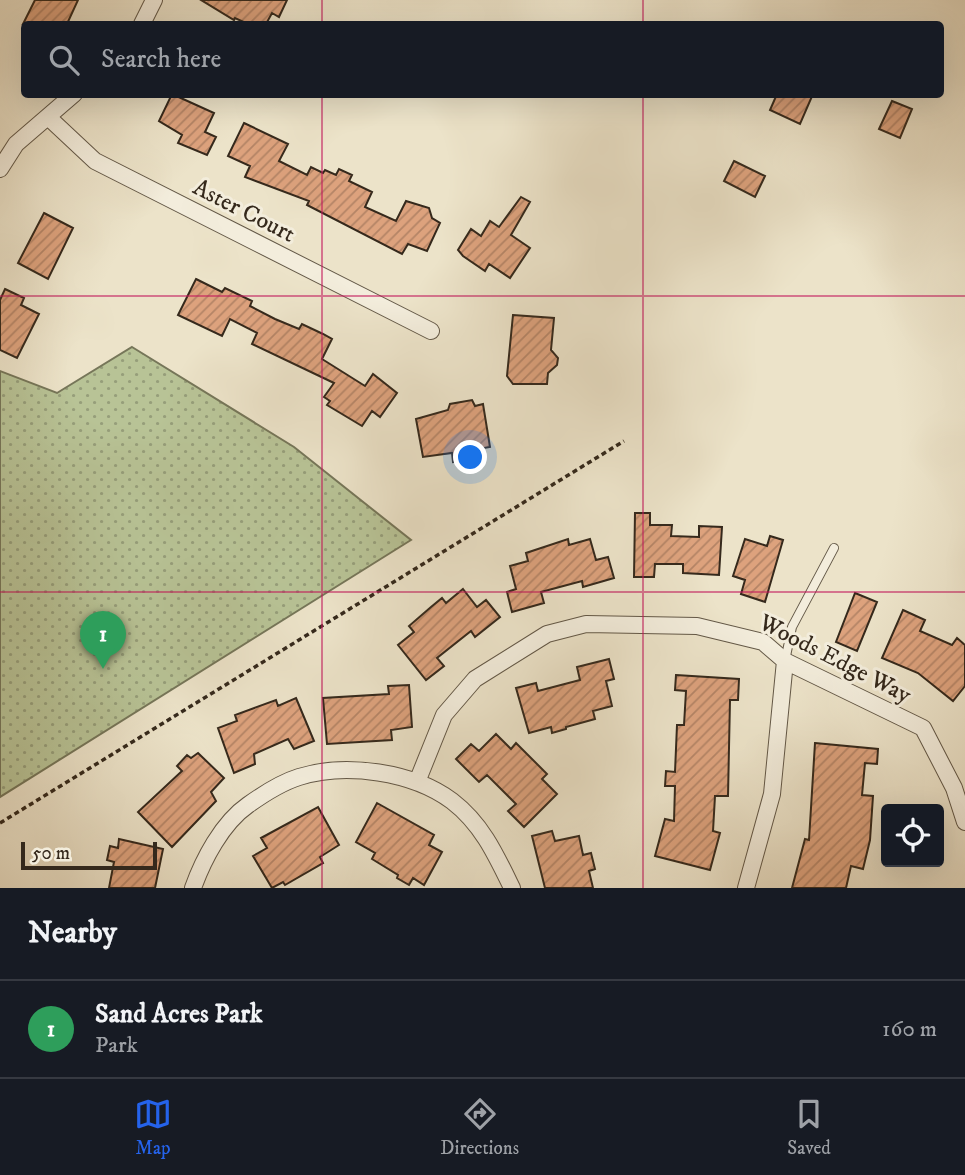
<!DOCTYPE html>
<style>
body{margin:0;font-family:"IM FELL DW Pica",serif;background:#20242c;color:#f1f3f6}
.controls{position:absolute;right:21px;bottom:21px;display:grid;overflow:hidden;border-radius:7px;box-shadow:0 7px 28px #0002}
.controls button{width:63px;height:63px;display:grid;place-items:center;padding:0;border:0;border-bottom:2px solid #363941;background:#171b24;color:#f1f3f6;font:35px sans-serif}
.scale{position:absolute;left:21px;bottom:18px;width:136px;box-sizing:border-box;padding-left:7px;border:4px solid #35291c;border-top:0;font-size:19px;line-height:24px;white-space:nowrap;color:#35291c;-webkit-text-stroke:5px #f3eddc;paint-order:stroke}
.you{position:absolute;left:471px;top:458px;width:24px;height:24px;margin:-18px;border:5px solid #fff;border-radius:50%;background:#1a73e8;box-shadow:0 0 0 10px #1a73e833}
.badge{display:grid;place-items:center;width:46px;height:46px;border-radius:50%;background:#2563eb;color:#fff;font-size:23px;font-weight:700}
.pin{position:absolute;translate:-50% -58px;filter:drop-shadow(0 2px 4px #0008)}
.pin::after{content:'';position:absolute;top:37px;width:24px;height:21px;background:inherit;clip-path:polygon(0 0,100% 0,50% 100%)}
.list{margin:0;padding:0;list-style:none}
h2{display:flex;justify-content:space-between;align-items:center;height:91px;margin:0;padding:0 28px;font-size:30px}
h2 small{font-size:23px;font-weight:400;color:#9ea1a6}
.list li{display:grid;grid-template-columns:46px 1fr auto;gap:21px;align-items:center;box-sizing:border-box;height:98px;padding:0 28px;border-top:2px solid #363941}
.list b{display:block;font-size:26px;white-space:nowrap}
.list p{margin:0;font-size:23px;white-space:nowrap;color:#9ea1a6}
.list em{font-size:23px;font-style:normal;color:#9ea1a6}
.icon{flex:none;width:38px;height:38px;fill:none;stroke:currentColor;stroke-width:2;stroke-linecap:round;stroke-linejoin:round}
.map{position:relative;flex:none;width:965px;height:888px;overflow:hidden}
.search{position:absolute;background:#171b24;box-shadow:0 7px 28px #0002;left:21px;right:21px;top:21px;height:77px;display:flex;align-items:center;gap:18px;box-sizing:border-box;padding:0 24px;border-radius:7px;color:#9ea1a6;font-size:26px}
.sheet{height:189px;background:#171b24}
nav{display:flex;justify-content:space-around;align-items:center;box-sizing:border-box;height:98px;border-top:2px solid #363941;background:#171b24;font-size:19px;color:#9ea1a6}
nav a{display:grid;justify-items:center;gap:4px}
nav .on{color:#2563eb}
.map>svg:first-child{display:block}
</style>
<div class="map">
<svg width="965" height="888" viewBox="0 0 965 888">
<defs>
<pattern id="park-dots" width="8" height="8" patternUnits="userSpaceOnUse" patternTransform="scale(1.75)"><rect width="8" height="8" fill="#b8c396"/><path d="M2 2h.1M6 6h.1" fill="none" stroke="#969e7a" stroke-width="1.8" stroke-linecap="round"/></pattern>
<pattern id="building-hatch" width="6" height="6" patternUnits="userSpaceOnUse" patternTransform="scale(1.75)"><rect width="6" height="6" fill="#dda27d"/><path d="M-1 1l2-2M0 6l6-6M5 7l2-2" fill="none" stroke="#b48466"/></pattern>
</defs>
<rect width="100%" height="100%" fill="#ece3c9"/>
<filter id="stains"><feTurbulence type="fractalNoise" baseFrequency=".00286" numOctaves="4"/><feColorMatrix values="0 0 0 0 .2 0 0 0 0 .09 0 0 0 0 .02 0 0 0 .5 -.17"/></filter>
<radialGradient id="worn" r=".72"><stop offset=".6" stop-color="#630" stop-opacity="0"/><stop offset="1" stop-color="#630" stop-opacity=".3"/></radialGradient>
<path fill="url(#park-dots)" stroke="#767659" stroke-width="2" d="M132,347L294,447L411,540L0,797V371L57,393Z"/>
<path fill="url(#building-hatch)" stroke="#35291c" stroke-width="2" d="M35,0H78L67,24H23Z
M201,0H287L279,17L272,13L266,24H248L235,18L234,20Z
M172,94L214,113L205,132L216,137L207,155L178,143L182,135L159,121Z
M777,94H813L800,124L770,110Z
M892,101L912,109L900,138L879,129Z
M244,123L288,144L279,161L307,175L311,167L323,173L325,170L336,175L339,169L352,175L349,181L372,192L365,207L396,221L406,201L429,208L432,218L440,223L427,251L408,244L402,254L307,205L309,201L245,177L250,166L228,156Z
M734,161L765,176L755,197L724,181Z
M521,197L530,202L511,235L530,248L510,278L489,264L485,271L463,256L458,250L471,229L481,236L490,221L499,227Z
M44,213L73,228L48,279L18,263Z
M196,279L222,292L225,288L252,301L250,306L275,319L299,329L302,324L323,334L332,339L322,359L365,386L373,374L397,393L380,417L372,411L362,426L327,405L330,401L324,397L334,383L252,344L257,333L230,319L222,336L178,315Z
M5,289L24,298L21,305L39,314L17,358L0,350V300Z
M513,315L554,318L551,350L558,358L557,365L548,373L547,384H513L507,376Z
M472,400L475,406L483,404L490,447L466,451L468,460L453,462L452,453L423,457L416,419L448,410L450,404Z
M635,513H650V525H672L671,536L699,537V526L722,527L719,575L683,573V564H655L654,577H634Z
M770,536L783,540L765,602L741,594L745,580L733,576L745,539L767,546Z
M568,539L569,545L590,539L596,560L608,557L614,578L583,587L582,581L541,592L544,603L512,612L507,592L516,589L510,566L528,561L526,553Z
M463,589L477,607L486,600L500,617L475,637L471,631L437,658L444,666L426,680L398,645L414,632L409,626L431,607L442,598L446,603Z
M855,593L877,602L857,651L836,642Z
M903,610L925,620L920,631L952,645L957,638L965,645V686L953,701L918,673L882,658Z
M609,659L614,679L606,681L612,706L593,711L595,719L566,727V729L552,733L551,727L529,733L516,688L536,683L538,691L580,680L577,667Z
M676,675L739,679L738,700H730L728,796H715L713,831L720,833L710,870L655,856L665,819L674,821L675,786H665L666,771L675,772L677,725H684L686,691L675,690Z
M409,685L412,727L391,730L392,740L327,744L323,698L389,694L388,686Z
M296,698L314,741L294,749L288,739L254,754L255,764L234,773L218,728L237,721L235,715L276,700L278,706Z
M496,734L511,749L516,743L547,774L542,779L557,794L524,827L508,811L516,804L487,775L479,782L456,759L471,744L479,751Z
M815,743L878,749L877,764L865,763L862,795L873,796L870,840L863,869L851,866L846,888H792L805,839L809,840Z
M198,753L224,778L211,792L216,801L172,847L138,812L182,771L177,766L187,755L191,758Z
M377,803L434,835L429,845L442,852L424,885L413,878L409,885L397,878L398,875L372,859L375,853L356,842Z
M318,807L339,845L320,857L323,863L285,885L283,882L272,888L253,856L267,848L261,838Z
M552,831L555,841L579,836L583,855L591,853L595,869L589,871L593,888H545L532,836Z
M119,839L163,849L155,888H109L114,862L107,860L110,846L118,848Z"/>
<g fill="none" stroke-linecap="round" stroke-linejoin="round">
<g stroke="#635847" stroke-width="10">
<path id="lane" d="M785,661L792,627L834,548"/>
</g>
<g stroke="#635847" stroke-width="18">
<path id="street" d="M142,24L154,0
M48,117L95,161L431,331
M0,169L16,144L74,94
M417,782L444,715L475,679L547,634L586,624L697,626L763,642L785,661L923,728L954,788L965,822
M193,888C203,860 222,823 248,805C262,795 283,782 299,777C346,762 413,772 452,801C482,824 496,855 512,888
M746,888L772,794L785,661"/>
</g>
<path stroke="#35291c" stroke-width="3.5" stroke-dasharray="5 3.5" stroke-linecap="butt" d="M0,823L624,441"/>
<use href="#lane" stroke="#f3eddc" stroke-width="8"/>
<use href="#street" stroke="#f3eddc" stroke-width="16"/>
</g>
<path fill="none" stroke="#c2185b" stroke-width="2" stroke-opacity="0.55" d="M322,0V24M643,0V24M322,94V888M643,94V888M0,296H965M0,592H965"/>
<g text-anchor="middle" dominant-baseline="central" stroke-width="6" stroke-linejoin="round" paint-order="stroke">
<g font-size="24" fill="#35291c" stroke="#f3eddc">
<text transform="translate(244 211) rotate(27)">Aster Court</text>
<text transform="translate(835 659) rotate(27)">Woods Edge Way</text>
</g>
</g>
<rect width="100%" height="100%" filter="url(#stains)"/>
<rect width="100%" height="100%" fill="url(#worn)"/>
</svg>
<div class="controls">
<button><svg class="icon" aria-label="locate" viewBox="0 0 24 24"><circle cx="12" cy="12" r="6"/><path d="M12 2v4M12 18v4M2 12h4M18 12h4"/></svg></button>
</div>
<div class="scale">50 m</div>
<div class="you"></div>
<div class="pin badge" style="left:103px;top:669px;background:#2e9e5b">1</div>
<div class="search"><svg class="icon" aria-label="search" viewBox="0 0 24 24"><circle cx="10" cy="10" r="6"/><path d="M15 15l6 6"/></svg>Search here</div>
</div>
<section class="sheet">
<h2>Nearby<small></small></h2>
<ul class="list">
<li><span class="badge" style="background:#2e9e5b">1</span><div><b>Sand Acres Park</b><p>Park</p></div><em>160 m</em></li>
</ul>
</section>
<nav>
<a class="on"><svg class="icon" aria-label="map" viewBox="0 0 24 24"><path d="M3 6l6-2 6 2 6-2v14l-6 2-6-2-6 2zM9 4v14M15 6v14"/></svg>Map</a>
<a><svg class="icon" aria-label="directions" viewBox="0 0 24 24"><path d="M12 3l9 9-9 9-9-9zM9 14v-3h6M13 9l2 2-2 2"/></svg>Directions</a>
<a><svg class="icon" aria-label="saved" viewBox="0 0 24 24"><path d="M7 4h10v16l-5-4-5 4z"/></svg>Saved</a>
</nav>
